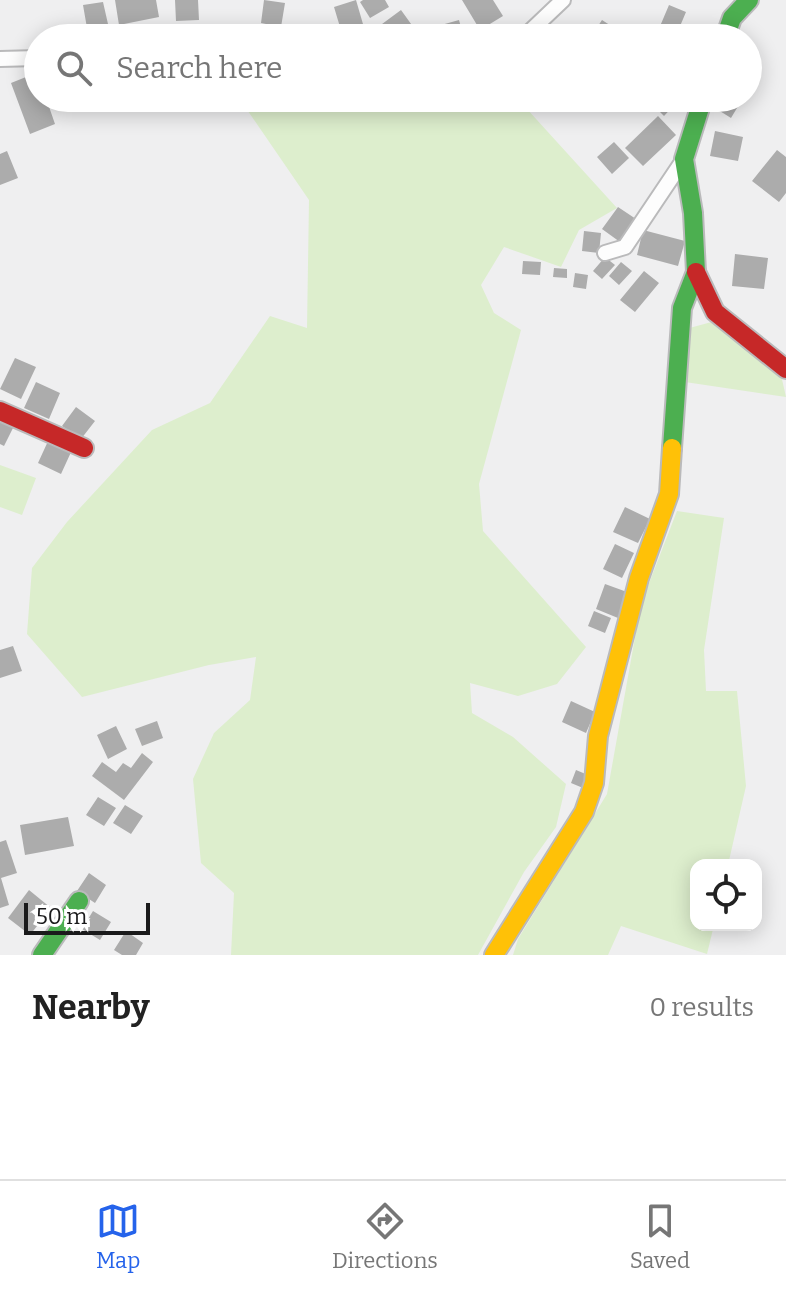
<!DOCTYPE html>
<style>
body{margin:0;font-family:Bitter,serif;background:#f2f2f2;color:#222}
.controls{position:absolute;right:24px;bottom:24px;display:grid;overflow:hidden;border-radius:16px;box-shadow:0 4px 20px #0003}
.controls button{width:72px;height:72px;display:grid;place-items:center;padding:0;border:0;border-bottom:2px solid #e0e0e0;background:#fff;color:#222;font:40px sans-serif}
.scale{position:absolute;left:24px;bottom:20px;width:126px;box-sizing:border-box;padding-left:8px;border:4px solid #1a1a1b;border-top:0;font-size:22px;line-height:28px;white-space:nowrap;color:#1a1a1b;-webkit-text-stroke:6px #fff;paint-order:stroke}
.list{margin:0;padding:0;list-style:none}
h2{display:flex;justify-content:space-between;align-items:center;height:104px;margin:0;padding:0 32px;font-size:34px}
h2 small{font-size:26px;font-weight:400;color:#767676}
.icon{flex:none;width:44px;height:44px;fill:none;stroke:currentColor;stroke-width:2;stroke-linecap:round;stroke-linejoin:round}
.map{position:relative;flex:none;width:786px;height:955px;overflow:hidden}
.search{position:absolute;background:#fff;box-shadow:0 4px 20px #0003;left:24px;right:24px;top:24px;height:88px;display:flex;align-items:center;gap:20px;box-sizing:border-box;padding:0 28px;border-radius:44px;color:#767676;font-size:30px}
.sheet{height:224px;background:#fff}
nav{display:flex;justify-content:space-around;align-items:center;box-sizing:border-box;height:112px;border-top:2px solid #e0e0e0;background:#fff;font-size:22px;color:#767676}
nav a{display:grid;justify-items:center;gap:4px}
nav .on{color:#2563eb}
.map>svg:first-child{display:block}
</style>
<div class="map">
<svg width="786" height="955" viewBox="0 0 786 955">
<rect width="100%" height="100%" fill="#efeff0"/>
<path fill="#ddeecd" d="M239,98H517L617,208L579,230L561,267L504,247L481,285L494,313L521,330L479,484L483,531L586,647L557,684L518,696L470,683L472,713L513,737L566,784L556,827L524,872L478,955H231L234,893L201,863L193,779L214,733L250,700L256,657L209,665L82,697L27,634L32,568L67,522L152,430L210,403L270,316L307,328L309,200Z
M715,321L781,375L786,397L685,382L686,329Z
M0,465L36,478L22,515L0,507Z
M677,511L724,518L704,650L706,691H737L746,786L728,865H696V925H714L707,954L621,926L608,955H513L518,939L607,794L641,604Z"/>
<path fill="#acacac" d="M115,0H156L159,17L119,25Z
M175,0H198L199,20L176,21Z
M264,0L285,3L281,27L261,23Z
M356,0L365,31L343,37L334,7Z
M363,0H385L389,7L370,18L360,2Z
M462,0H493L503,16L480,30Z
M103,2L108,24L87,28L83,5Z
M669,5L686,12L675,38H655Z
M401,10L419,35L386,38L378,27Z
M459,20L464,38H437L434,27Z
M602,20L625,35L623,38H590Z
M36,73L38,98H46L55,124L30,134L11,83Z
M109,98H134L131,111L107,105Z
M646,98H681L664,116Z
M721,98H743L731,118L715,108Z
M658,116L676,135L643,166L625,148Z
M715,131L743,137L738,161L710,156Z
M614,142L629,158L612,174L597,157Z
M777,150L786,157V193L779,202L752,181Z
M7,151L18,178L0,185V154Z
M618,207L636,219L620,242L602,229Z
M643,230L685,241L678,266L637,255Z
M584,231L601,233L599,253L582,251Z
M735,254L768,258L764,289L732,286Z
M605,257L615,265L602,279L593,271Z
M523,261L541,262L540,275L522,274Z
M621,262L632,271L619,285L609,276Z
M554,268L567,269V278L553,277Z
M644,271L659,283L635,312L620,300Z
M575,273L588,275L586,289L573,287Z
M15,358L36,367L21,399L0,389Z
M36,382L60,393L49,419L24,408Z
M76,407L95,421L81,439L62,426Z
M0,416L15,424L4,446L0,444Z
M49,439L72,450L61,474L38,463Z
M625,507L650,519L638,543L613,532Z
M615,544L634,553L622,578L603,569Z
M605,584L627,592L618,618L596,609Z
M594,611L611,618L605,633L588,626Z
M13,646L22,671L0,678V650Z
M571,701L595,712L586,733L562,722Z
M157,721L163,738L142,746L135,729Z
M116,726L127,749L108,759L97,735Z
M142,753L153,762L124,800L92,776L102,762L116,772L123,763L131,768Z
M576,770L588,775L583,788L571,783Z
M98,797L116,808L104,826L86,815Z
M125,805L143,816L131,834L113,823Z
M68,817L74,846L25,855L20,825Z
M6,840L17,873L1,878L9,905L0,908V842Z
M89,873L106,885L95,903L77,891Z
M29,890L51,908L30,935L8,918Z
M93,911L111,922L100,940L82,929Z
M126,931L143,943L136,955H122L114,950Z"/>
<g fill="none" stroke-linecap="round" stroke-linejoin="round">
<g stroke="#bababb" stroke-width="18">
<path id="street" d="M523,38L563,0
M0,59L38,58
M605,253L625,247L684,159"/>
</g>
<g stroke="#bababb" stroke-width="22">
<path id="fast" d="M725,38L732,18L749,0
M672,448L682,308L696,272L693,213L684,159L703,98
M42,955L79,901"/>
</g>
<g stroke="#bababb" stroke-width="22">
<path id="slow" d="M162,38H270
M494,955L584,812L594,783L598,736L639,578L669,494L672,448"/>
</g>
<g stroke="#bababb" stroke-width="22">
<path id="jam" d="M696,272L715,312L786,369
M0,411L84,448"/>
</g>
<use href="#street" stroke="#fdfdfd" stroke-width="14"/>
<use href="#fast" stroke="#4caf50" stroke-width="18"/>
<use href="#slow" stroke="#ffc107" stroke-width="18"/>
<use href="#jam" stroke="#c62828" stroke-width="18"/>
</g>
</svg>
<div class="controls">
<button><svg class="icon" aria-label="locate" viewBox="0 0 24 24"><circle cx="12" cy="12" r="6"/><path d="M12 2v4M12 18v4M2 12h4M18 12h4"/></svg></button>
</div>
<div class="scale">50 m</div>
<div class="search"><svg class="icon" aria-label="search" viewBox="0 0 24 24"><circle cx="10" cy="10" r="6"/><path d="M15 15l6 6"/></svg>Search here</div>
</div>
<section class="sheet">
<h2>Nearby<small>0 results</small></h2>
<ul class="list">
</ul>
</section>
<nav>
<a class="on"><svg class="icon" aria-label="map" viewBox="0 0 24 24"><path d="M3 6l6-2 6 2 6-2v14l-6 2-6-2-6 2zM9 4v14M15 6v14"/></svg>Map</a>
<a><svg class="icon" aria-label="directions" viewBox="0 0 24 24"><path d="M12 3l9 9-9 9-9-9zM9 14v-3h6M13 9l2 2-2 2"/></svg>Directions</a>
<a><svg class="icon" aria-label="saved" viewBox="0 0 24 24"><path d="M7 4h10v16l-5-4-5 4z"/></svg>Saved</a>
</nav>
